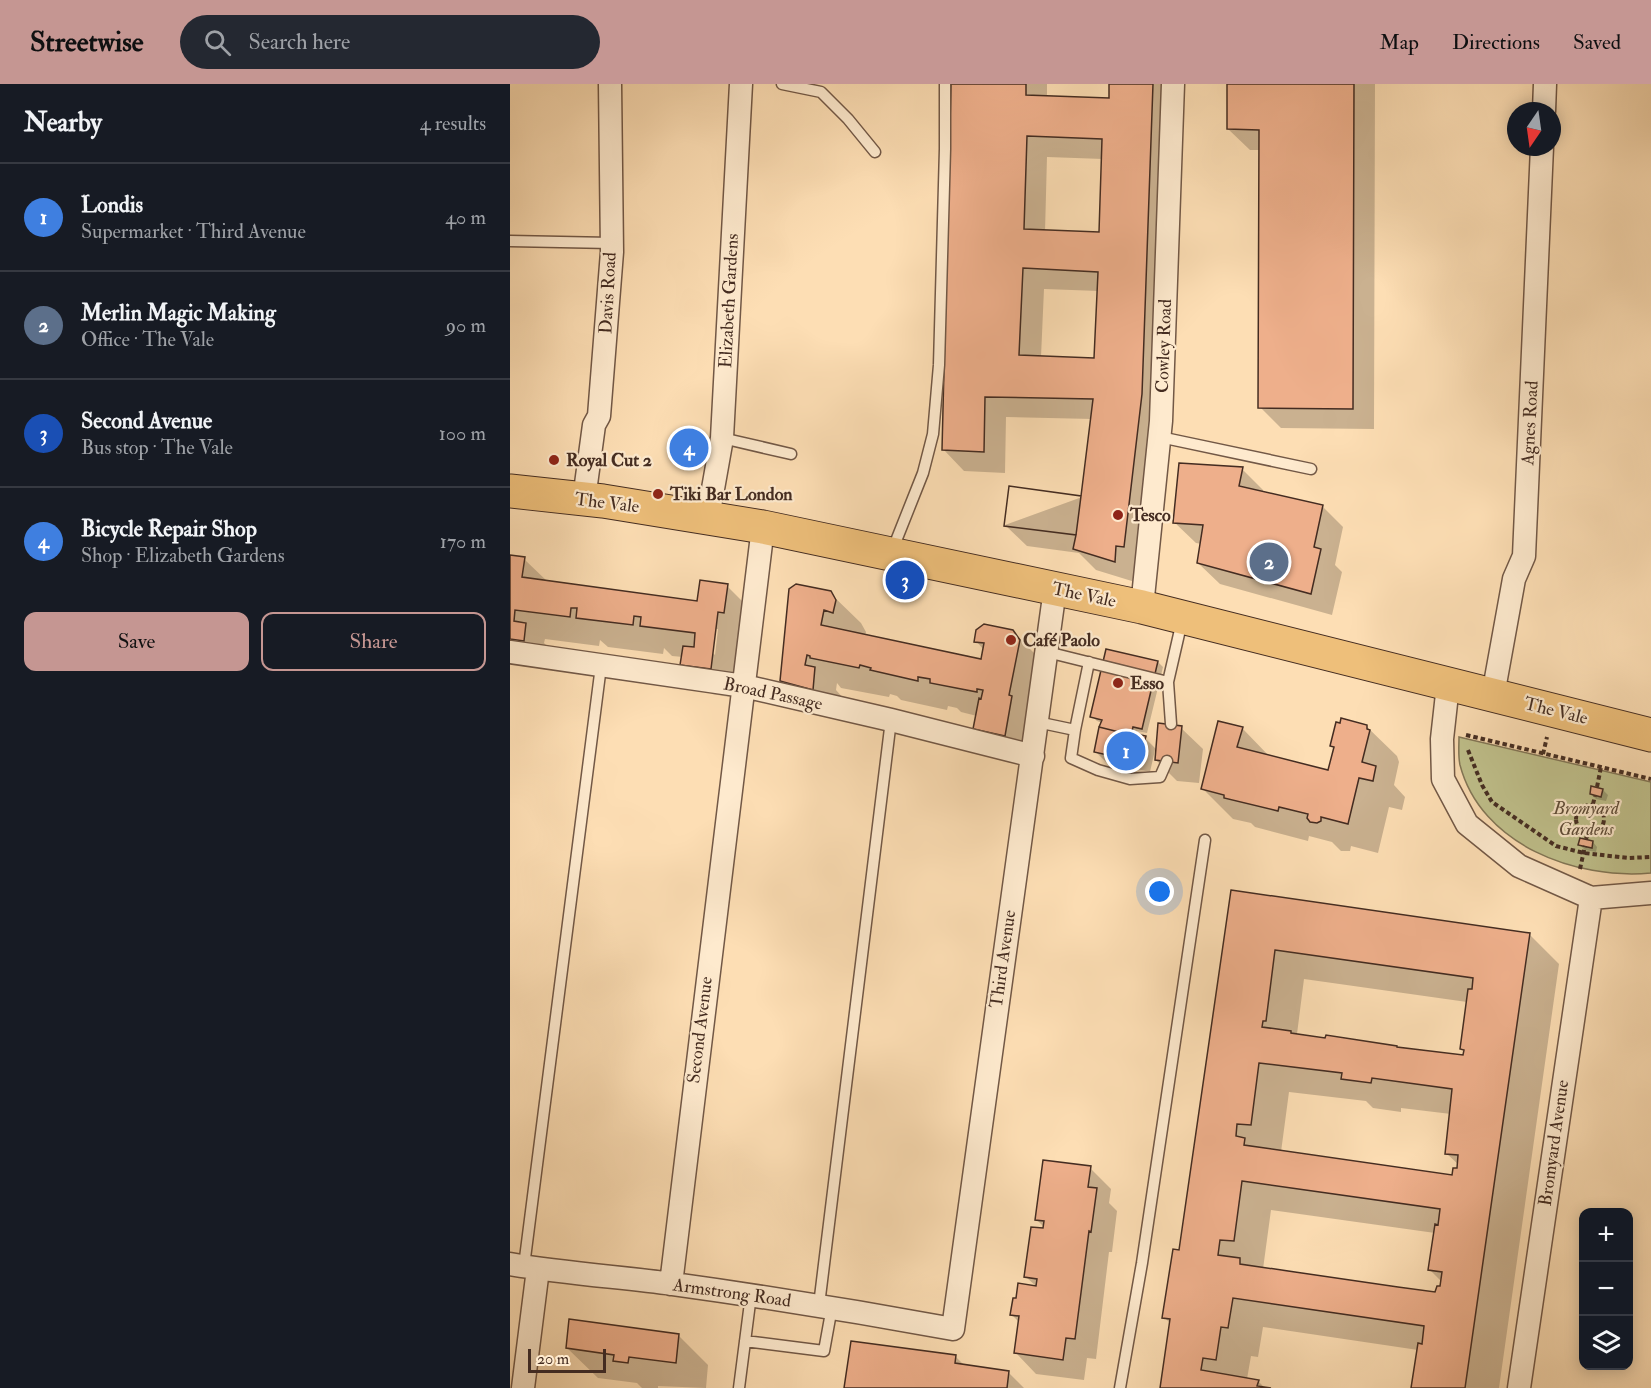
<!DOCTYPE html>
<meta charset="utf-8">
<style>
body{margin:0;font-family:"IM FELL Double Pica",serif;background:#242831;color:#f1f3f6}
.controls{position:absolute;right:18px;bottom:18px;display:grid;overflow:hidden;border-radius:12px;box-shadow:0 3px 15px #0003}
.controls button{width:54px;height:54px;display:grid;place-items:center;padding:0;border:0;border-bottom:2px solid #363941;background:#171b24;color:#f1f3f6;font:30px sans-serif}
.compass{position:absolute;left:997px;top:18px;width:54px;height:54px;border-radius:50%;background:#171b24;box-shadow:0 3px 15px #0003;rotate:193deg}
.scale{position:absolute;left:18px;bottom:15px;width:78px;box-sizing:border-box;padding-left:6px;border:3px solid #442c21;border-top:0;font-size:16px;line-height:21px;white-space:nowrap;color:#442c21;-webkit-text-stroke:4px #feeace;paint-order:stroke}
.you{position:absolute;left:650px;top:808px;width:21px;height:21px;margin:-15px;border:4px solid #fff;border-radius:50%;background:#1a73e8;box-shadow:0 0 0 9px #1a73e833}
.badge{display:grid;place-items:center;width:39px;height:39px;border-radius:50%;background:#c59692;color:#fff;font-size:20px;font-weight:700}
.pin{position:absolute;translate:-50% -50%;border:3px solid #fff;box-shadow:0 2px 6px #0006}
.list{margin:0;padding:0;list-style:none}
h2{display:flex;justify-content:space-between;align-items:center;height:78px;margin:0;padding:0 24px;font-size:26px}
h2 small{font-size:20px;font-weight:400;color:#9ea1a6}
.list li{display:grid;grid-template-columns:39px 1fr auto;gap:18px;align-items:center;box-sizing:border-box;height:108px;padding:0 24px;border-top:2px solid #363941}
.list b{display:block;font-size:22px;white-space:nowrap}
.list p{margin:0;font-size:20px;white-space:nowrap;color:#9ea1a6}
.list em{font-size:20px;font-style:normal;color:#9ea1a6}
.actions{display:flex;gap:12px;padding:18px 24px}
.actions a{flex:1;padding:14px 0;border:2px solid #c59692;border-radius:12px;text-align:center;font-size:21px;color:#c59692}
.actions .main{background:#c59692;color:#111}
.icon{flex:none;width:33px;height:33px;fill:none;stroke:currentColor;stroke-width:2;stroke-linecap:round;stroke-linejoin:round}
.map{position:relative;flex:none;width:1141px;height:1304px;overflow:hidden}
header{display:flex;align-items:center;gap:36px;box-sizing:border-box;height:84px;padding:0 30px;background:#c59692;color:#111}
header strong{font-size:28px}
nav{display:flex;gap:33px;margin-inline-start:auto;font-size:21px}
.search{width:420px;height:54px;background:#242831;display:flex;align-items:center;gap:15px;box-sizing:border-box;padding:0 21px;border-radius:33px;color:#9ea1a6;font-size:22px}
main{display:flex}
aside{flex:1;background:#171b24}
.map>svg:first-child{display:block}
</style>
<header>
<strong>Streetwise</strong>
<div class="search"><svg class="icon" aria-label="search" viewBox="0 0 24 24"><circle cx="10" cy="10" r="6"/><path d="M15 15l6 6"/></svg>Search here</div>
<nav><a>Map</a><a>Directions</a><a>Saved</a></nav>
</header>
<main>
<aside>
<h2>Nearby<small>4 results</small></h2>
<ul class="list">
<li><span class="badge" style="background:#3f7fe0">1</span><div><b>Londis</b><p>Supermarket · Third Avenue</p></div><em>40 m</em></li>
<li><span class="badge" style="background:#5c6f8a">2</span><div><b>Merlin Magic Making</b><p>Office · The Vale</p></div><em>90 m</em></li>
<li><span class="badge" style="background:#1a4fb4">3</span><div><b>Second Avenue</b><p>Bus stop · The Vale</p></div><em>100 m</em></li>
<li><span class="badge" style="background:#3f7fe0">4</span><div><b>Bicycle Repair Shop</b><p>Shop · Elizabeth Gardens</p></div><em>170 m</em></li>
</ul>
<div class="actions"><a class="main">Save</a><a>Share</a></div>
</aside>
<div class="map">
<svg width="1141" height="1304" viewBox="0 0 1141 1304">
<rect width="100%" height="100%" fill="#fddeb4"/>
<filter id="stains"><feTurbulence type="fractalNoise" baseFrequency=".00333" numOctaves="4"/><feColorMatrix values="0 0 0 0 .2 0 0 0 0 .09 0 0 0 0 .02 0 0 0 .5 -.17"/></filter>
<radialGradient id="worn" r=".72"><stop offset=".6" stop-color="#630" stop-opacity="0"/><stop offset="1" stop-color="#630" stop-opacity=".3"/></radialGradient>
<path fill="#c0c18c" stroke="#827656" stroke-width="1.5" d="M949,653L1141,698V789C1066,796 971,761 950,681C948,672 949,662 949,653Z"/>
<path fill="#0003" fill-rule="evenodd" d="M442,0H537V13L601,16V0H665L652,332L625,498L586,486L569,469L517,462L495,441L572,413L582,335L496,333L495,389L454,387L433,365ZM537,73L593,75L590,150L535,148ZM534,205L589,207L586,276L531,273Z
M719,0H865L864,345L771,344L750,323V66H740L718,45Z
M732,385L753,406V409L812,422L833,443L825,481L832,488L822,531L710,500L688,479L692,460L686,459L664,438Z
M0,473L14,475L38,498L189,519L217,502L247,532L231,615L202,610L172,580L173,573L162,572L154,564L153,570L98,563L90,556L89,562L35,555L34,559L45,570L43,586L12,582L0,571ZM205,545H208L205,571L202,568Z
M386,498H404L409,503L407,508L391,503Z
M320,509L351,539L356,548L355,552L472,577L474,566L466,557L502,547L533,578L532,643L494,674L464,644L467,632L451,628L447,624L438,622L437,626L391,616L387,612L380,610L379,613L331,604L327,599L326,606L334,615L302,627L272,597Z
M648,578L653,583L637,649L627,647L626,651L635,654L647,666L671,644L693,665L689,699L667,697L646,676L647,666H645L640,688L596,678L585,667L592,639L587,637L582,632Z
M856,642L887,672L889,678L884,701L895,713L892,726L879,723L868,769L841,762L840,767H831L822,758L799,752L798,757L745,743L741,739L723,735L693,705L732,644L760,673L819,687L825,665L821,662Z
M1093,706L1098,711L1096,717L1086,715L1081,710Z
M1083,758L1087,763L1086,768L1075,766L1070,761Z
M722,808L1019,850L1049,880L989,1304H903L908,1266L753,1243L748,1273L741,1272L737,1295L748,1297L755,1304H651L661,1240L654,1233L671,1167ZM794,895L957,918L952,965L955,968L954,973L787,950ZM779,1008L856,1017L863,1024L891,1028V1024L941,1030L936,1069L949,1081L948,1086L943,1093L771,1068ZM761,1126L925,1149L920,1186L932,1198L931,1203L927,1209L753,1185Z
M580,1084L601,1105L599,1119L607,1127L602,1168H599L586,1275L577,1274L574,1296L526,1290L505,1268L509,1238L502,1231L507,1215L527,1203L516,1193L534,1146V1143L527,1136Z
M168,1251L198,1281L196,1304L148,1302V1304H132L127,1299L88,1294L57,1264Z
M446,1273L455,1282L498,1288L514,1304H336Z"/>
<path fill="#eeaf8b" stroke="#442c21" stroke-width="1.5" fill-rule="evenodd" d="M441,0H516V11L599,14V0H643L632,310L614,463L606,462L605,478L563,465L566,451L494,442L499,402L571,412L583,315L475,313L474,368L432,366ZM517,52L592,55L589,148L514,145ZM513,184L588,188L584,274L509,271Z
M717,0H844L843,325L748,324L749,46L717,45Z
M669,379L733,383L729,402L813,421L804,463L811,465L801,510L687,479L693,441L663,439Z
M499,402L571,412L566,451L494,442Z
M0,471L15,473L12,493L187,517L190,496L218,500L214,529L208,528L201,585L170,581L173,562L184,563L185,549L130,542L131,533L124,532L123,541L66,534L67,524H61L60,533L5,526L4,537L16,539L14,557L0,555Z
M387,492L405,496L403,504L385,499Z
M286,500L321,507L326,516L323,529L314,526L311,541L471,575L474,559L464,558L466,546L474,540L503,546L510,556L499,611L502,612L495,652L463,645L469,614L471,615L473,606L467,605V608L420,599V595L408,593V597L360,586L361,584L350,581L349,584L300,574V572L297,571L295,581L305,583L303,606L270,597L279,505Z
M596,565L648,577L632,645L623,643L621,651L589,643L592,636L580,633Z
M831,634L857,641V645L860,646L852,678L866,682L863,697L849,694L838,740L811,733V737L807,739L800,738L797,734L798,730L769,723L768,727L714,714V711L691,705L708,637L733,643L727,663L818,686L824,663L820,662L826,638L830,639Z
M648,639L672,642L668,679L645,676Z
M589,643L621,651L622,649L636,652L629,678L584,668Z
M1081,702L1093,705L1091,713L1080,710Z
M1070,754L1083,757L1082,764L1068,761Z
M721,806L1020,849L955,1304H901L908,1259L912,1260L914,1242L723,1214L718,1244L711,1243L706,1276L693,1274L691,1286L749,1296L747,1302L761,1304H650L660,1235L652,1234L663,1165L669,1166ZM765,866L963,894L962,905H958L950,965L954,966L953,971L887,963V962L816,951L815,954L781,949V947L752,943L753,937H756ZM749,979L832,989L831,995L861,999L862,994L942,1005L935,1070L948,1071L947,1084H943L942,1091L734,1061L735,1054L726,1052L727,1040L741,1041ZM732,1097L930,1125L928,1141L925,1140L918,1186L932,1188L930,1202H927L925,1208L888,1203L730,1180V1174L708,1171L710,1156L724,1157Z
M533,1076L581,1082L578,1103L587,1104L581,1148L579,1147L565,1255L556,1254L553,1276L504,1269L509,1232L500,1231L503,1214H506L508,1199L526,1202L527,1195L514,1193L521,1143L533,1144L534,1137L525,1136Z
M59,1235L169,1250L166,1279L119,1273L118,1279L103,1277L104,1271L56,1264Z
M341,1257L446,1271L445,1279L499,1287L497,1304H334Z"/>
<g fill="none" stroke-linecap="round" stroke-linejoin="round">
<g stroke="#725846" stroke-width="13">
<path id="service" d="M272,0L311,8L338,35L365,68
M0,157L101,159
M650,353L801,385
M212,354L281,370
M382,467L413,389L423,350L429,281L435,65V0
M537,568L658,598L672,537
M658,598L661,640
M527,638L565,646L579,578
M565,646L561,674L588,686L620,695L650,693L657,677
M14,1182L91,582
M309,1221L381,636
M235,1257L314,1267L322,1223
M229,1304L241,1211
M610,1304L632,1179L695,756"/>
</g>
<g stroke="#725846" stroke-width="25">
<path id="minor" d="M1034,27L1035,0
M74,415L84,341L89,332L102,168L100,0
M198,433L212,354L231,0
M632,523L651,337L663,0
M0,568L234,602L381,636L523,672
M938,601L932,655L933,695L957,740L1009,782L1081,814L1141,809
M983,611L1004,495L1014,472L1032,63
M0,1180C54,1189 109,1193 163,1200C257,1213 350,1228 443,1245L545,505
M161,1200L253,443
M13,1304L28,1185
M1009,1304L1081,814"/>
</g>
<g stroke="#442c21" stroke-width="35">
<path id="primary" d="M0,407L93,417L253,443L632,523L1141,651"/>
</g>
<path stroke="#442c21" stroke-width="4" stroke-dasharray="4.5 3" stroke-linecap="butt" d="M956,651L1141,695
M958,666L972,701L982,718L1046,762L1074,769L1118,774L1141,773
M1033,670L1037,653
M1087,703L1091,683
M1083,720L1085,712
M1066 735a14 14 0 1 1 28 0a14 14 0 1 1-28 0Z
M1076,755L1078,749
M1070,785L1075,762"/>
<use href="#service" stroke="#feeace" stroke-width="10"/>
<use href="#minor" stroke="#feeace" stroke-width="22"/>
<use href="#primary" stroke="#eebf7a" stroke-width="33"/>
</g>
<g fill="#8f2418" stroke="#feeace" stroke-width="2">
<circle cx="44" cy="376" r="6"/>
<circle cx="148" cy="410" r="6"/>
<circle cx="608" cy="431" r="6"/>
<circle cx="501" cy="556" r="6"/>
<circle cx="608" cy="599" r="6"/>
</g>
<g text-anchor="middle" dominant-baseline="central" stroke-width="4.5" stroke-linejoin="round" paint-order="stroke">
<g font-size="18" fill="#442c21" stroke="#feeace">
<text transform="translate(98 209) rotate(-87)">Davis Road</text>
<text transform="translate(219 217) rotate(-87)">Elizabeth Gardens</text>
<text transform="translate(654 262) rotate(-88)">Cowley Road</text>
<text transform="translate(1020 339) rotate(-87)">Agnes Road</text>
<text transform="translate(97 419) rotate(7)">The Vale</text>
<text transform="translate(574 511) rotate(12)">The Vale</text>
<text transform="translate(263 610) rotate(12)">Broad Passage</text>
<text transform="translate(1046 627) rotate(14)">The Vale</text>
<text transform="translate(493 875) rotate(-82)">Third Avenue</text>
<text transform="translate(190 946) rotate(-83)">Second Avenue</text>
<text transform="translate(1044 1059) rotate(-82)">Bromyard Avenue</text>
<text transform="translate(222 1209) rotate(8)">Armstrong Road</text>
</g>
<g font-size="18" font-weight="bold" fill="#442c21" stroke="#feeace" text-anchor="start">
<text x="56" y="376">Royal Cut 2</text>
<text x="160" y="410">Tiki Bar London</text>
<text x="620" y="431">Tesco</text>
<text x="513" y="556">Café Paolo</text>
<text x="620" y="599">Esso</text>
</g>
<g font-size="18" font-style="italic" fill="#5d4a36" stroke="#feeace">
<text x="1076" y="724">Bromyard<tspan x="1076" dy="21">Gardens</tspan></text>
</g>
</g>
<rect width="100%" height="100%" filter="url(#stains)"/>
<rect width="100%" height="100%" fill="url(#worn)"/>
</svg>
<div class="controls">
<button>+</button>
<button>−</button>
<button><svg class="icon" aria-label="layers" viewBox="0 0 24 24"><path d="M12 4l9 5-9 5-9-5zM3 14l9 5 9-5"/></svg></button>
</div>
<svg class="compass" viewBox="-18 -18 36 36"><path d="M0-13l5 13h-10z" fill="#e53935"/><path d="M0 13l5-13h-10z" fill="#9ea1a6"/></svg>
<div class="scale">20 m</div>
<div class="you"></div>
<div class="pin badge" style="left:616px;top:667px;background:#3f7fe0">1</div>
<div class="pin badge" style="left:759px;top:478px;background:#5c6f8a">2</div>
<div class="pin badge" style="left:395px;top:496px;background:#1a4fb4">3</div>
<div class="pin badge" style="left:179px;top:364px;background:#3f7fe0">4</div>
</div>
</main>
